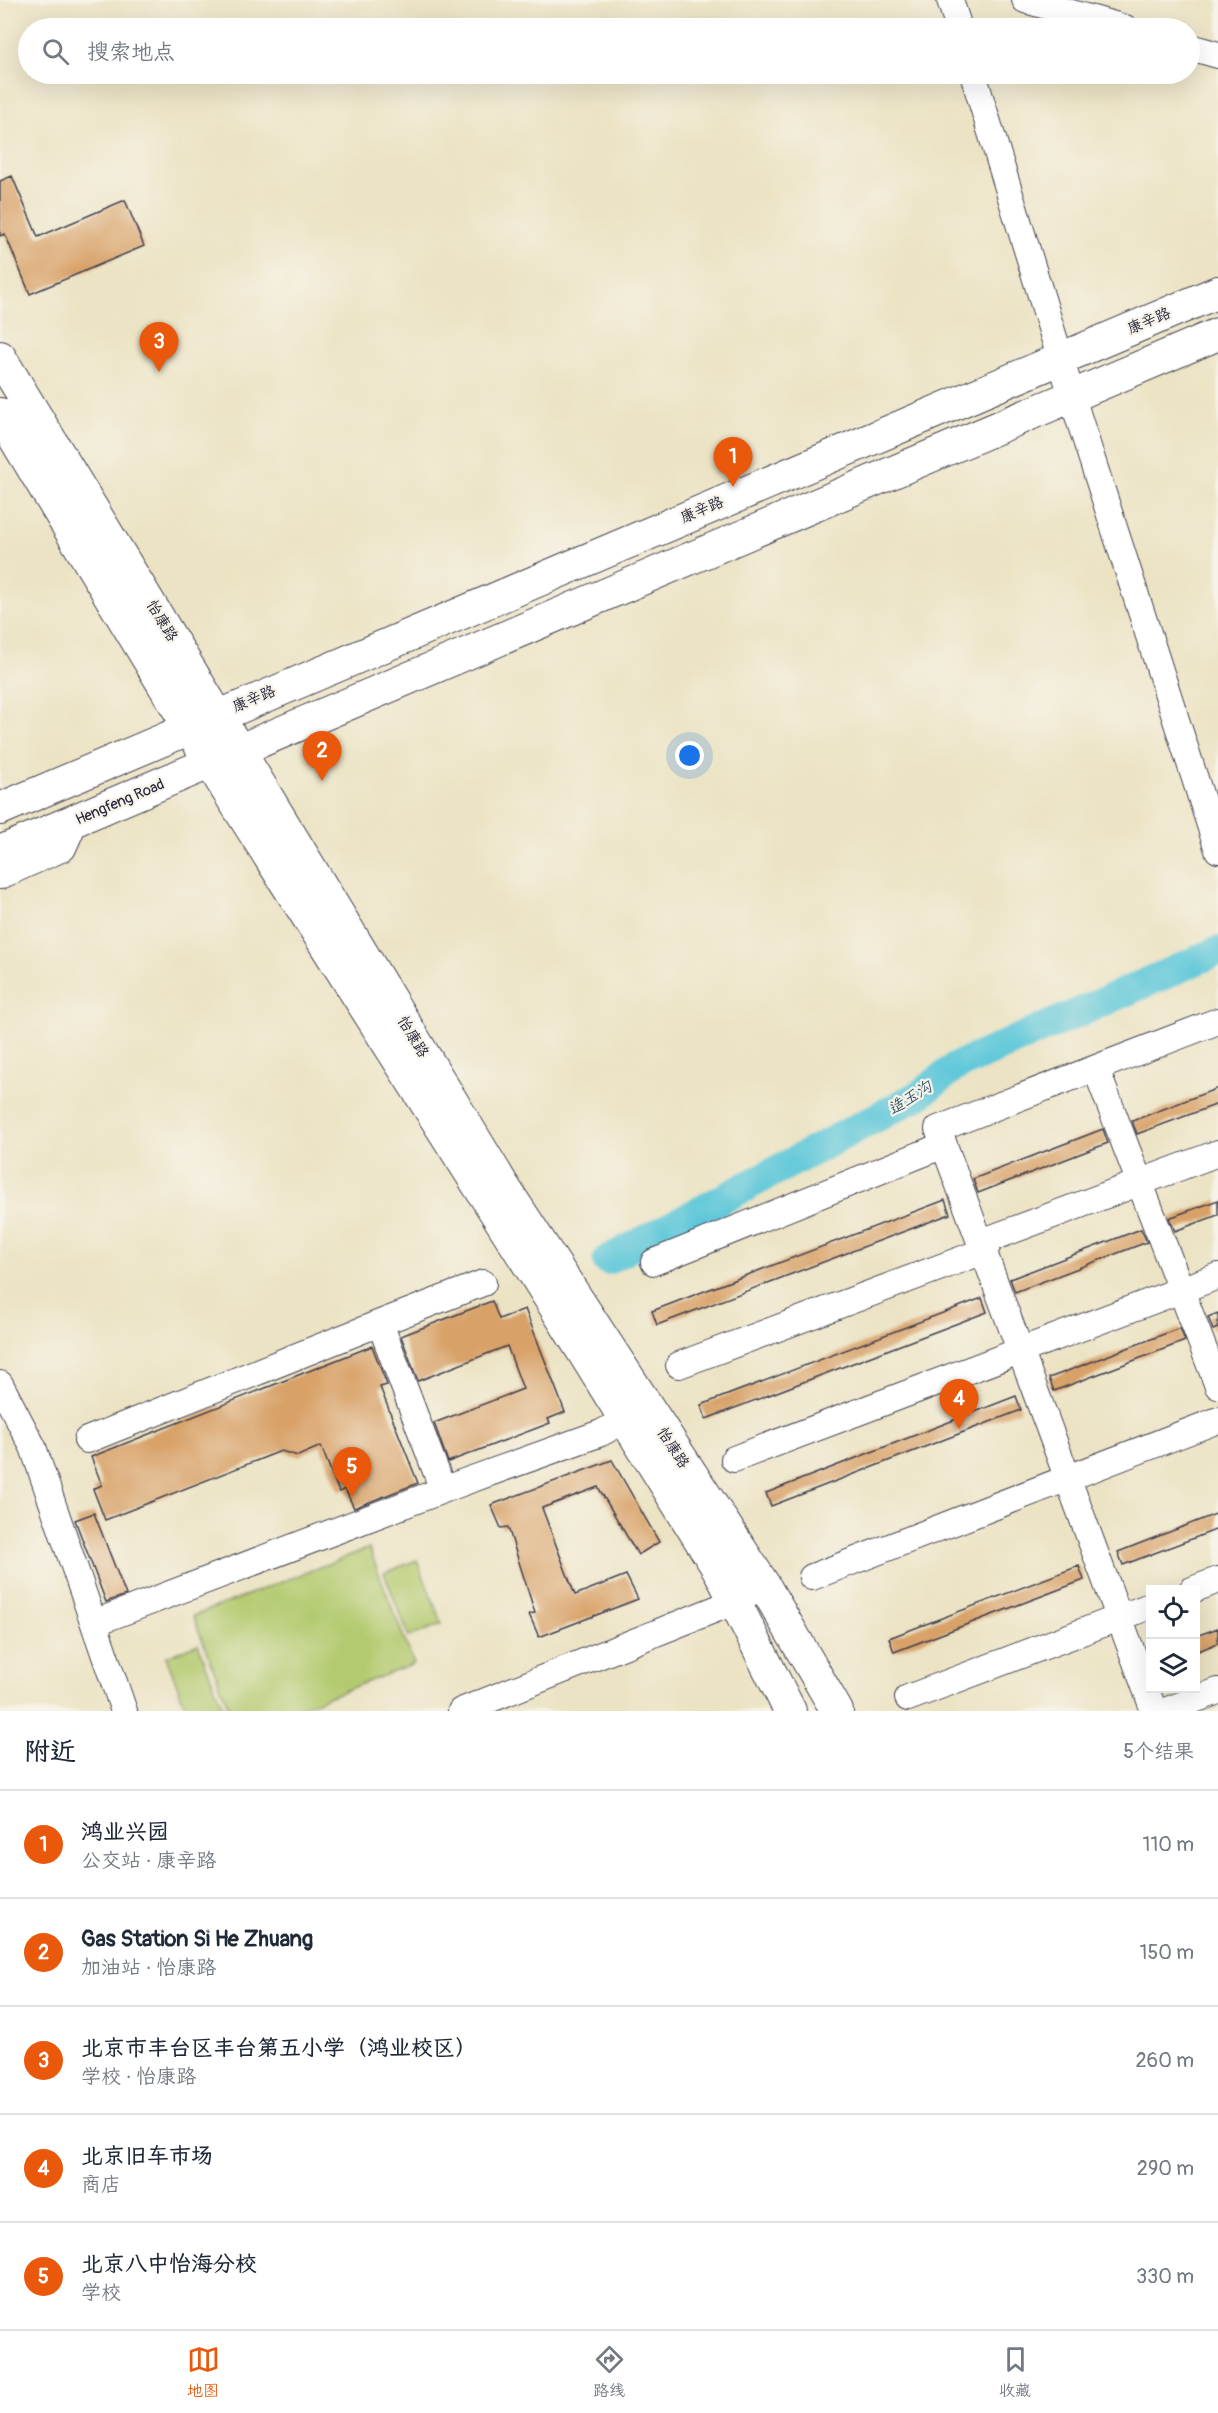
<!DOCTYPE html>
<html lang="zh">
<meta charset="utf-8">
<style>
body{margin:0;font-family:Pangolin,"LXGW WenKai TC",sans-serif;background:#f6f6f7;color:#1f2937}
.controls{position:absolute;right:18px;bottom:18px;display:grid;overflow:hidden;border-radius:0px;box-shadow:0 6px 24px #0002}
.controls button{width:54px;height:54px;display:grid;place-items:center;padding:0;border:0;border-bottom:2px solid #e0e1e3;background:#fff;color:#1f2937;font:30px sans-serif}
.you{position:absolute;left:690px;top:756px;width:21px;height:21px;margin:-15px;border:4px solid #fff;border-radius:50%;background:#1a73e8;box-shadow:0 0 0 9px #1a73e833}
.badge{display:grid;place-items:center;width:39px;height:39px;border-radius:50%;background:#ea580c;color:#fff;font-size:20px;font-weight:700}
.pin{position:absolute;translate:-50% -50px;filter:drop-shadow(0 2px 3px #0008)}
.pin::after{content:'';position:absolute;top:32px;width:21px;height:18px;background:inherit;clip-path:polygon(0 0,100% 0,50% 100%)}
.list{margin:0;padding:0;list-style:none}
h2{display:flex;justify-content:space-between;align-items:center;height:78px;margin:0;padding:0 24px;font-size:26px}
h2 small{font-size:20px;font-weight:400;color:#747a83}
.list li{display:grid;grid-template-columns:39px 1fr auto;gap:18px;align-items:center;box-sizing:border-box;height:108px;padding:0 24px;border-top:2px solid #e0e1e3}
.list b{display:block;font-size:22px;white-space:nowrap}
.list p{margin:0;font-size:20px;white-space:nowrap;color:#747a83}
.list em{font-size:20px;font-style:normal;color:#747a83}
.icon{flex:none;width:33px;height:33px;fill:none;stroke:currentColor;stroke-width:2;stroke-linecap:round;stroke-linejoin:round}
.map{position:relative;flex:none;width:1218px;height:1711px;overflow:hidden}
.search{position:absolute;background:#fff;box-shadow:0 6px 24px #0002;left:18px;right:18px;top:18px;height:66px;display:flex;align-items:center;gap:15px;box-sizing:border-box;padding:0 21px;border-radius:33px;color:#747a83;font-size:22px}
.sheet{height:618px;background:#fff}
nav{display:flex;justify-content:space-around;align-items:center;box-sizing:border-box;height:84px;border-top:2px solid #e0e1e3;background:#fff;font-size:16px;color:#747a83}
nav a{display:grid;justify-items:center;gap:3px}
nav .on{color:#ea580c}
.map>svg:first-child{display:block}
</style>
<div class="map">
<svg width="1218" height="1711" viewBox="0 0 1218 1711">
<rect width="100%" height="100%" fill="#f7f3e8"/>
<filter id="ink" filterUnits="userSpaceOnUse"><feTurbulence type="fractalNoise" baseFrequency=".0167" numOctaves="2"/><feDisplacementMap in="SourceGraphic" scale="12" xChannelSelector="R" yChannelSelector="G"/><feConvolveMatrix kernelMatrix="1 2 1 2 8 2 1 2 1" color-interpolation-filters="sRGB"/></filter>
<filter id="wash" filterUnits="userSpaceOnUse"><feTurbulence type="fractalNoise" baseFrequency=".008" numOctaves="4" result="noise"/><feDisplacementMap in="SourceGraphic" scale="24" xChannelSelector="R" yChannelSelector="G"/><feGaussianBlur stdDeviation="1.35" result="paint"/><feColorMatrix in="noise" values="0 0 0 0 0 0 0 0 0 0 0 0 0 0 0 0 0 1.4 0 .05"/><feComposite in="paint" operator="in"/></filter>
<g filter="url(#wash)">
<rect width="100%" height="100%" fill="#ebe3c3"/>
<path fill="#b4ca6f" stroke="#6b7655" stroke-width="1.5" d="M369,1548L414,1664L291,1711H230L193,1616Z
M417,1560L442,1624L409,1637L384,1573Z
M198,1644L223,1708L187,1711L166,1657Z"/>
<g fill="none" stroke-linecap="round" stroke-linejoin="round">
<path stroke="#5dc7d9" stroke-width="30" d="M607,1260L919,1095L955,1067L1218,951"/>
</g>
<g id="blocks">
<path fill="#d8a168" d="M12,176L38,237L125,200L144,246L30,294L5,234L0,236V181Z
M1218,1088V1104L1137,1134L1132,1121Z
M1103,1129L1108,1143L978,1193L973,1179Z
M945,1200L950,1214L657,1325L652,1311Z
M1218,1200V1215L1175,1231L1169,1218Z
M1141,1229L1147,1242L1015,1292L1010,1279Z
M982,1298L987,1312L706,1419L701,1405Z
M492,1301L499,1319L525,1309L565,1412L548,1419L550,1423L448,1462L434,1423L523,1389L507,1346L418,1381L401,1336Z
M1218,1313V1328L1213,1330L1208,1317Z
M1180,1328L1185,1341L1054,1391L1049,1378Z
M372,1346L387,1385L380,1387L418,1483L354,1508L345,1489L339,1492L321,1446L298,1456L281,1451L105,1520L93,1489L102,1485L91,1457Z
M1016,1396L1021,1410L771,1506L766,1493Z
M612,1460L659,1542L638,1555L598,1487L542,1508L575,1595L626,1575L638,1599L539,1637L529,1614L535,1613L508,1527L501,1528L491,1505Z
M94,1513L126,1595L106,1602L75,1520Z
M1218,1513V1529L1123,1565L1118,1552Z
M1079,1566L1084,1580L894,1652L889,1638Z
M1218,1628V1643L1196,1652V1636Z"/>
</g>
</g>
<g filter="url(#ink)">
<use href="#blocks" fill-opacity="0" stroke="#403f4f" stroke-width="1.5"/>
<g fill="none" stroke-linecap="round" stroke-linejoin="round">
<g stroke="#403f4f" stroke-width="28">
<path id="minor" d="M950,0L959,28
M1025,0L1125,28
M1190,47L1218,55
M973,74L1079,419L1218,850
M0,876L63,848L75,821
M1096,1069L1218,1386
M944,1145L938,1129L1218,1021
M654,1262L944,1145L1154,1711
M380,1323L483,1283
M679,1365L984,1251L992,1238L1218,1153
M0,1384L33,1447L124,1711
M87,1440L380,1323L443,1490
M734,1459L1218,1276
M812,1577L1218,1420
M1192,1590L1218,1580
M94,1623L464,1482L601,1433L625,1420
M908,1698L1150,1606
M461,1711L736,1601L764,1585
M1165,1711L1218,1691"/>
</g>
<g stroke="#403f4f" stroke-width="34">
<path id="major" d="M0,357L504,1187L764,1585L837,1711
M0,414L227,790L532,1270L720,1572L790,1711
M0,809L1218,292
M0,852L1218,334"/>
</g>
<use href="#minor" stroke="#fff" stroke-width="26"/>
<use href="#major" stroke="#fff" stroke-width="32"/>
</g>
</g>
<g text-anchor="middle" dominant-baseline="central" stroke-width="4.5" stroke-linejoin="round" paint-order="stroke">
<g font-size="15" fill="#22223b" stroke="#f7f3e8">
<text transform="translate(1149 321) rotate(-23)">康辛路</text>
<text transform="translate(702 510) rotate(-23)">康辛路</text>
<text transform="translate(162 621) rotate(59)">怡康路</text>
<text transform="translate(254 699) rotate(-23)">康辛路</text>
<text transform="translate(120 802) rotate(-23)">Hengfeng Road</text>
<text transform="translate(413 1037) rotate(59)">怡康路</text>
<text transform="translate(673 1448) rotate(57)">怡康路</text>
</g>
<g font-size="16" font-style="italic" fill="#34546a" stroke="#f7f3e8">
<text transform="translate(910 1098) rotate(-32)">造玉沟</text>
</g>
</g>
</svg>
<div class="controls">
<button><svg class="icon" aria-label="locate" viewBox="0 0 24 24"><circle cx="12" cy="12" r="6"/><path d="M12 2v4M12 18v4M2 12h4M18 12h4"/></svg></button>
<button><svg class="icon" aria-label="layers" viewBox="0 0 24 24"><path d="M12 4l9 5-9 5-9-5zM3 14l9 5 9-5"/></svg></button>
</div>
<div class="you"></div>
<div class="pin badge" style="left:733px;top:487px">1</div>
<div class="pin badge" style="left:322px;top:781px">2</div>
<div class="pin badge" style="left:159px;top:372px">3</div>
<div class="pin badge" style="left:959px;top:1429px">4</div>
<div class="pin badge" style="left:352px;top:1497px">5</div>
<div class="search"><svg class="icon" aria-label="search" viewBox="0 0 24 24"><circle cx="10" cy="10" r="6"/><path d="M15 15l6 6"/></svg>搜索地点</div>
</div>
<section class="sheet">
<h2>附近<small>5个结果</small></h2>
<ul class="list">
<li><span class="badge">1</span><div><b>鸿业兴园</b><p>公交站 · 康辛路</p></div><em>110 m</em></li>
<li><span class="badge">2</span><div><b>Gas Station Si He Zhuang</b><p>加油站 · 怡康路</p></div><em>150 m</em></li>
<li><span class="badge">3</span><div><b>北京市丰台区丰台第五小学（鸿业校区）</b><p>学校 · 怡康路</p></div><em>260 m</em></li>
<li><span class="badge">4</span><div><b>北京旧车市场</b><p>商店</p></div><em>290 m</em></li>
<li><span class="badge">5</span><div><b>北京八中怡海分校</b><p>学校</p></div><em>330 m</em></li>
</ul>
</section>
<nav>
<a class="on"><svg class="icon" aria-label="map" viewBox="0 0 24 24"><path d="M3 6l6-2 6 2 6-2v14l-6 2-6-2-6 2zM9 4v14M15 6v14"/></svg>地图</a>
<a><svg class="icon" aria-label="directions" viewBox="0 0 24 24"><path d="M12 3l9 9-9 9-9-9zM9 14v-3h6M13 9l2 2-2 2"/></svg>路线</a>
<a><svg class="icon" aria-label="saved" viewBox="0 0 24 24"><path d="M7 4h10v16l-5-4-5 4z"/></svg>收藏</a>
</nav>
